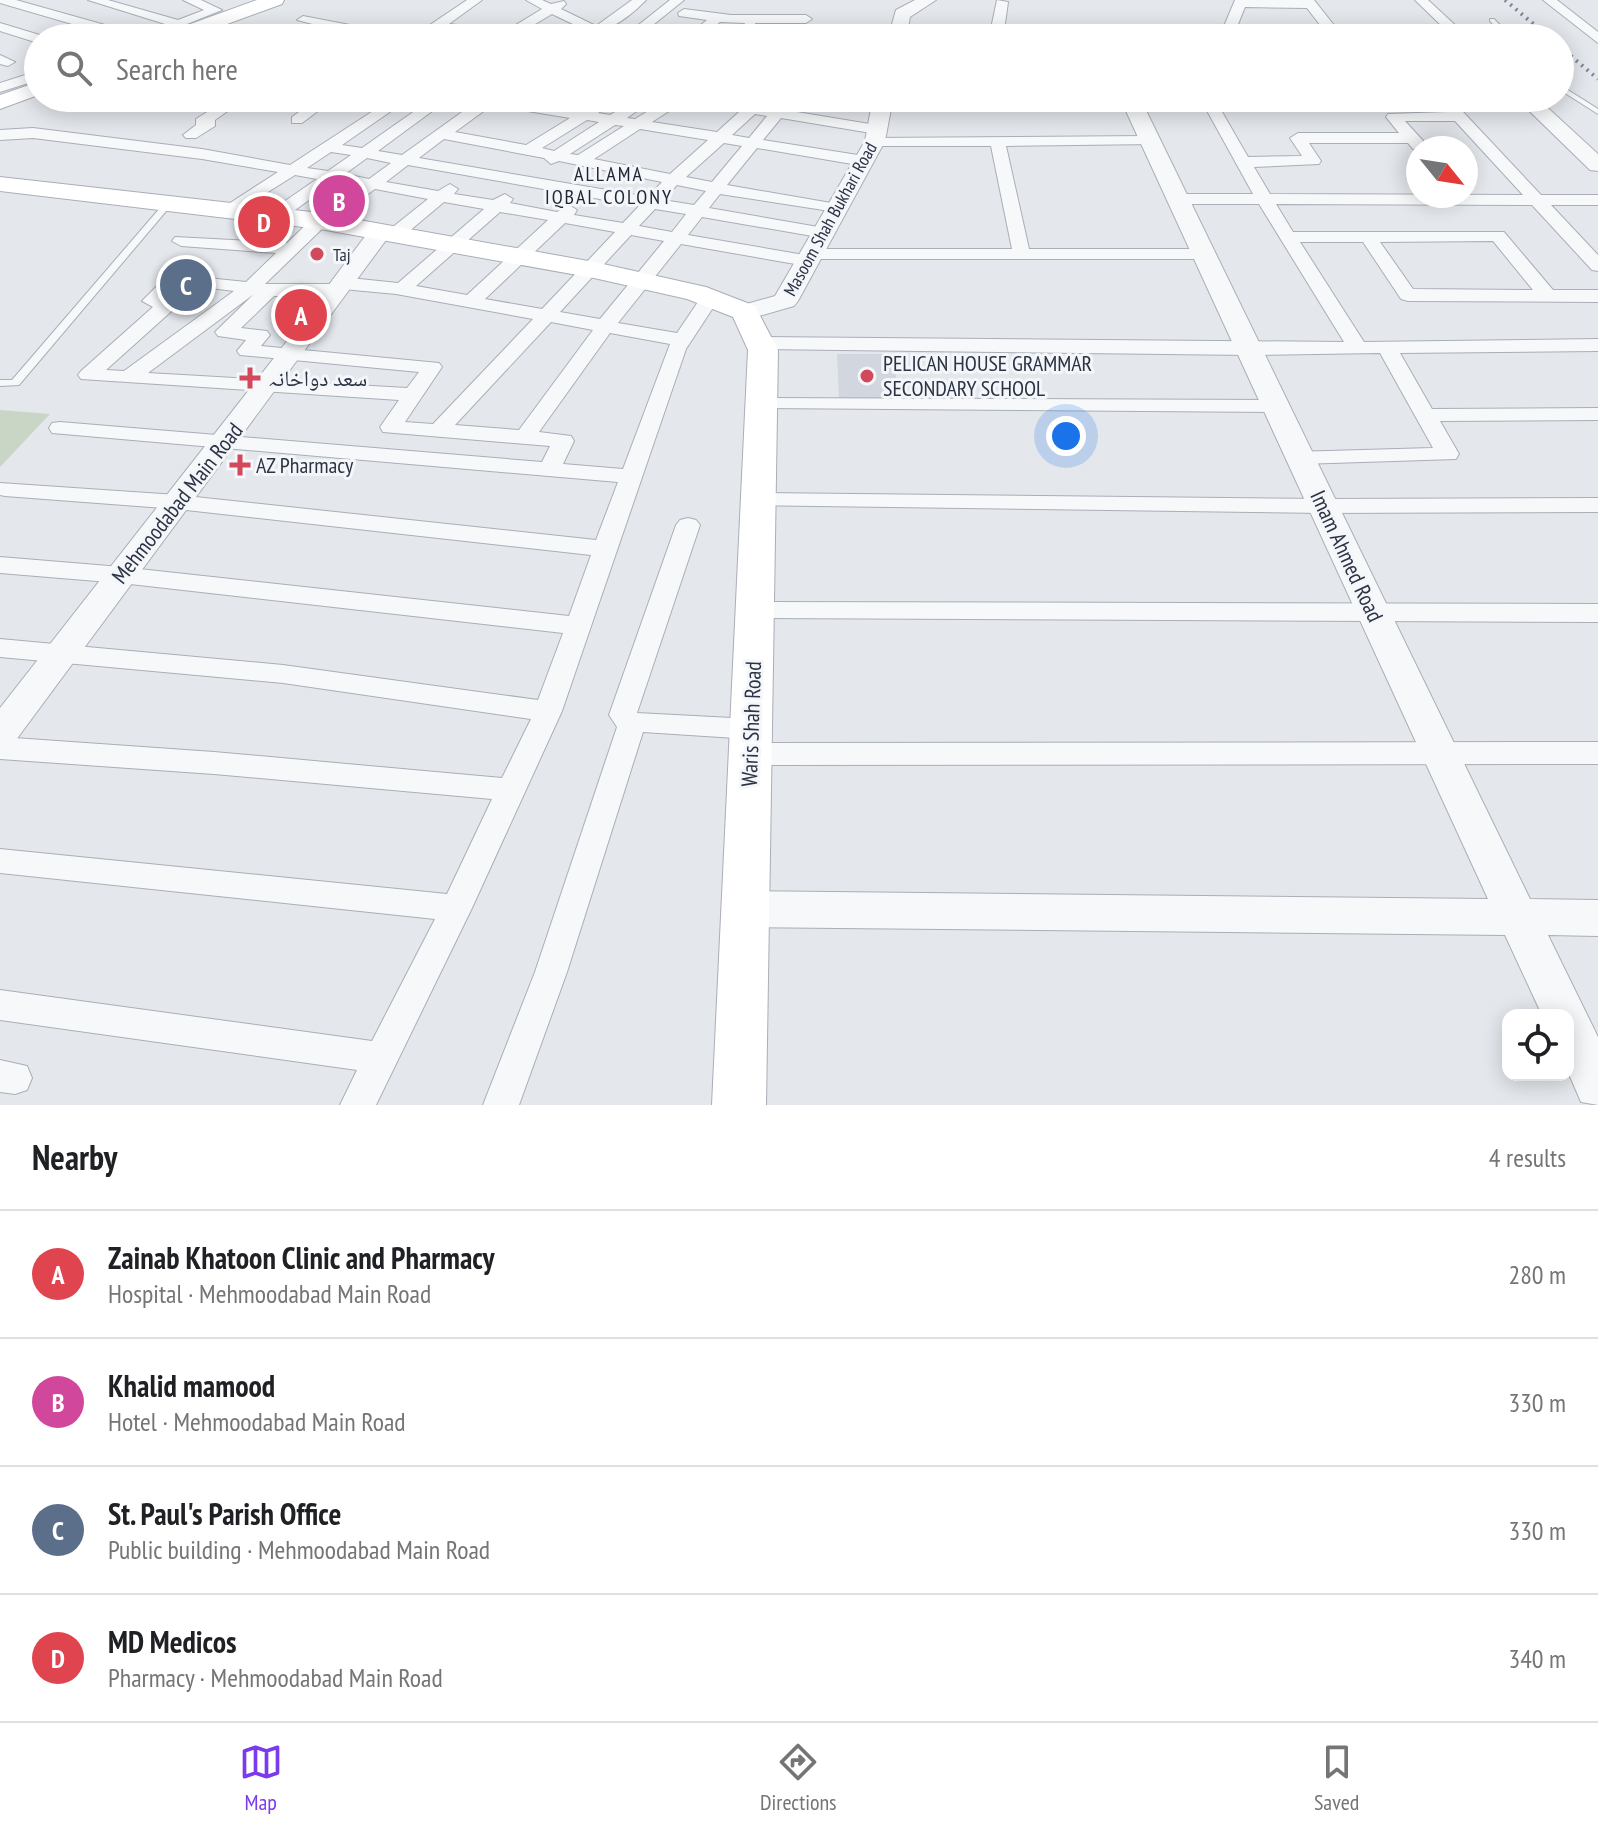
<!DOCTYPE html>
<meta charset="utf-8">
<style>
body{margin:0;font-family:"PT Sans Narrow","Noto Naskh Arabic",sans-serif;background:#f6f6f6;color:#202124}
.controls{position:absolute;right:24px;bottom:24px;display:grid;overflow:hidden;border-radius:16px;box-shadow:0 4px 20px #0003}
.controls button{width:72px;height:72px;display:grid;place-items:center;padding:0;border:0;border-bottom:2px solid #e0e0e0;background:#fff;color:#202124;font:40px sans-serif}
.compass{position:absolute;left:1406px;top:136px;width:72px;height:72px;border-radius:50%;background:#fff;box-shadow:0 4px 20px #0003;rotate:120deg}
.you{position:absolute;left:1066px;top:436px;width:28px;height:28px;margin:-20px;border:6px solid #fff;border-radius:50%;background:#1a73e8;box-shadow:0 0 0 12px #1a73e833}
.badge{display:grid;place-items:center;width:52px;height:52px;border-radius:50%;background:#7c3aed;color:#fff;font-size:26px;font-weight:700}
.pin{position:absolute;translate:-50% -50%;border:4px solid #fff;box-shadow:0 2px 8px #0006}
.list{margin:0;padding:0;list-style:none}
h2{display:flex;justify-content:space-between;align-items:center;height:104px;margin:0;padding:0 32px;font-size:34px}
h2 small{font-size:26px;font-weight:400;color:#757577}
.list li{display:grid;grid-template-columns:52px 1fr auto;gap:24px;align-items:center;box-sizing:border-box;height:128px;padding:0 32px;border-top:2px solid #e0e0e0}
.list b{display:block;font-size:30px;white-space:nowrap}
.list p{margin:0;font-size:26px;white-space:nowrap;color:#757577}
.list em{font-size:26px;font-style:normal;color:#757577}
.icon{flex:none;width:44px;height:44px;fill:none;stroke:currentColor;stroke-width:2;stroke-linecap:round;stroke-linejoin:round}
.map{position:relative;flex:none;width:1598px;height:1105px;overflow:hidden}
.search{position:absolute;background:#fff;box-shadow:0 4px 20px #0003;left:24px;right:24px;top:24px;height:88px;display:flex;align-items:center;gap:20px;box-sizing:border-box;padding:0 28px;border-radius:44px;color:#757577;font-size:30px}
.sheet{height:616px;background:#fff}
nav{display:flex;justify-content:space-around;align-items:center;box-sizing:border-box;height:112px;border-top:2px solid #e0e0e0;background:#fff;font-size:22px;color:#757577}
nav a{display:grid;justify-items:center;gap:4px}
nav .on{color:#7c3aed}
.map>svg:first-child{display:block}
</style>
<div class="map">
<svg width="1598" height="1105" viewBox="0 0 1598 1105">
<rect width="100%" height="100%" fill="#e4e7ec"/>
<path fill="#d2d6de" d="M837,354H894L898,398H839Z"/>
<path fill="#c9d6c5" d="M0,410L50,414L0,467Z"/>
<g fill="none" stroke-linecap="round" stroke-linejoin="round">
<g stroke="#a9aeb7" stroke-width="2">
<path id="service" d="M1490,19H1494L1513,38H1506L1490,21Z
M1560,85L1598,109V114L1560,90Z
M166,201L173,203L19,385L0,386V380H12Z"/>
</g>
<g stroke="#a9aeb7" stroke-width="2">
<path id="minor" d="M0,0H16L137,34L165,24L88,0H108L178,20L204,10L183,0H201L222,10L152,38H120L0,3Z
M467,0H482L449,24L506,31L542,9L526,0H542L551,4L564,1L566,4L561,9L596,26L632,0H646C625,22 598,38 568,38L581,28L552,14L512,38L439,30L427,38H366L297,20L303,16L412,37Z
M670,0H684L637,38H622Z
M997,0L1008,2L1003,38H989Z
M1235,0H1314L1341,34L1449,33L1415,0H1428L1469,38H1330L1307,8L1245,7L1234,34H1304L1311,38H1219Z
M1543,0H1557L1598,32V43Z
M684,9L731,15H806L812,19L806,23H755V31L802,32L807,33V38H744L741,35L745,23L720,22L700,38H685L707,20L679,16L678,13Z
M0,23L43,36L44,38H38V43L0,31Z
M0,55L15,62L8,66L0,64Z
M38,71V80L0,92V83Z
M229,98H246L215,120V126L196,138H186L183,135L196,125V119Z
M318,98H335L302,123H292V117Z
M393,98H410L342,145L362,148L433,98H450L378,151L402,155L476,102L470,98H504L582,111L603,98H620L598,113L610,115L638,98H655L627,118L635,119L669,98H711L882,126V132L877,134L781,118L763,140L864,156L872,161L864,166L757,148L727,185L837,204L845,209L843,213L720,194L709,208L824,228L830,229L833,233L830,237L824,238L702,217L688,235L804,255L806,250L812,249H1012L991,146H875L867,141L870,138L1150,136L1155,138V144L1006,146L1029,249H1204L1213,254L1204,259H815L813,265L807,266L681,244L618,323L677,333L704,293L711,291L720,297L686,349L562,711L472,908L376,1105H340L357,1070L0,1020V990L372,1041L435,919L0,873V849L447,894L492,799L214,774L0,759V737L214,752L502,778L531,719L283,683L0,657V639L283,665L538,700L563,633L121,583L0,573V557L121,567L569,616L591,555L177,509L5,496L0,495V483L177,495L596,540L618,482L52,433L49,428L52,423L60,422L542,462L550,446L383,432L380,427L399,400L81,379L78,375L81,371L153,307L142,301L169,274L246,282L276,253L181,246L172,241L175,237L287,243L314,217L358,186L334,182L284,218H272L270,214L272,210L317,179L295,175L233,214L225,209L227,205L278,172L202,159L33,138L0,140V130L33,128L202,149L290,165ZM683,102H684L740,111L717,132L652,122ZM492,105L570,118L526,145L455,132ZM755,114L767,116L749,138L732,135ZM587,120L599,122L554,151L542,148ZM615,125L624,126L578,155L570,154ZM640,129L708,140L670,174L594,159ZM444,139L544,158L551,164L559,161L662,182L648,197L419,158ZM724,143L742,146L712,182L686,177ZM331,152L351,155L328,171L307,168ZM367,158L391,163L369,179L345,174ZM408,165L639,206L623,223L574,215L577,210L569,205L557,212L510,203L513,199L505,194L493,200L454,194L458,189L450,184L438,191L386,182ZM677,185L706,191L694,205L663,200ZM375,189L428,199L389,230L386,234L395,239L401,238L444,202L484,209L398,283L340,277L333,279L332,284H265L326,225ZM655,209L686,214L672,232L639,226ZM500,212L548,220L467,295L416,286ZM565,223L615,232L542,309L485,299ZM631,235L664,241L600,319L560,312ZM179,284L234,291L124,371L106,370L175,308L177,304L175,300L165,298ZM343,289L396,294L533,319L433,424L405,422L442,367L439,363L261,346L270,335L267,331L241,328L274,296H335L342,294ZM254,294L215,332L218,336L246,340L237,351L240,355L419,372L407,388L148,373ZM551,322L593,330L519,430L455,425ZM610,333L670,344L623,469L563,464L574,441L571,436L539,432Z
M1200,98H1214L1248,157L1302,156L1290,138L1298,133H1399L1386,117L1388,114L1447,112L1435,98H1450L1541,195H1598V205H1551L1598,255V271L1592,270L1532,205L1276,204L1293,232H1504L1553,290H1598V302L1408,301L1401,299L1363,242H1300L1364,342L1598,339V351L1400,353L1432,409L1598,408V420L1440,421L1459,454L1456,459L1300,464L1292,462L1289,457L1292,452L1433,448L1380,353L1249,355L762,349L752,343L762,337L1344,342L1259,204H1177L1169,199L1177,194H1253ZM1405,121H1455L1523,195L1270,194L1254,167L1319,164L1321,161L1309,143H1408L1413,149L1425,148V143ZM1493,241L1533,290L1413,289L1380,242Z
M761,398L1275,400L1285,406L1275,412L754,408L751,404Z
M758,493L1323,499L1598,498V512L1323,513L750,505L747,500L750,495Z
M688,518L696,520L700,525L637,713L751,719L761,722L765,729L761,736L751,739L643,732L567,972L519,1105H483L535,972L617,727L609,715L676,525L680,520Z
M755,602L1598,604V622L755,618L746,616L742,610L746,604Z
M1598,742V764L750,765L740,762L736,754L740,746L750,743Z
M0,1060L27,1066L32,1078L27,1090L15,1094L0,1092Z"/>
</g>
<g stroke="#a9aeb7" stroke-width="2">
<path id="tertiary" d="M915,0H936L910,17L906,38H888L896,10Z
M873,98H893L885,141L798,301L794,306L745,320L736,317L732,312L736,307L775,296L865,141Z
M1120,98H1140L1530,899L1598,900V936L1548,935L1598,1037V1105L1581,1102L1568,1072V1015H1542L1505,935L745,927L730,921L724,909L730,897L745,891L1488,899Z
M1516,98H1537L1598,154V171L1590,170Z
M380,225L388,227L392,232L13,744L0,748V708L281,349L372,227Z"/>
</g>
<g stroke="#a9aeb7" stroke-width="2">
<path id="secondary" d="M257,0H284L282,4L189,38H160L163,34Z
M38,82V95L0,109V95Z
M0,177L320,213L594,262L706,287L755,306L778,350L766,1105H712L748,350L733,317L687,299L594,278L320,229L0,191Z"/>
</g>
<use href="#service" fill="#f7f8fa" fill-rule="evenodd"/>
<use href="#minor" fill="#f7f8fa" fill-rule="evenodd"/>
<use href="#tertiary" fill="#f7f8fa" fill-rule="evenodd"/>
<use href="#secondary" fill="#fff" fill-rule="evenodd"/>
<path stroke="#7d8696" stroke-width="4" stroke-dasharray="2 5" stroke-linecap="butt" d="M1505,0L1550,38
M1560,47L1598,79"/>
</g>
<g fill="#d1495b" stroke="#f4f6f9" stroke-width="3">
<circle cx="317" cy="254" r="8"/>
<circle cx="867" cy="376" r="8"/>
<path d="M246 366h8v8h8v8h-8v8h-8v-8h-8v-8h8z"/>
<path d="M236 453h8v8h8v8h-8v8h-8v-8h-8v-8h8z"/>
</g>
<g text-anchor="middle" dominant-baseline="central" stroke-width="6" stroke-linejoin="round" paint-order="stroke">
<g font-size="18" fill="#2b3445" stroke="#f4f6f9">
<text transform="translate(830 219) rotate(-61)">Masoom Shah Bukhari Road</text>
</g>
<g font-size="18" fill="#2b3445" stroke="#f4f6f9" text-anchor="start">
<text x="333" y="254">Taj</text>
</g>
<g font-size="20" letter-spacing="2" fill="#1d2536" stroke="#f4f6f9">
<text x="609" y="174">ALLAMA<tspan x="609" dy="23">IQBAL COLONY</tspan></text>
</g>
<g font-size="22" fill="#2b3445" stroke="#f4f6f9" text-anchor="start">
<text x="883" y="363">PELICAN HOUSE GRAMMAR<tspan x="883" dy="25">SECONDARY SCHOOL</tspan></text>
<text x="268" y="378">سعد دواخانہ</text>
<text x="256" y="465">AZ Pharmacy</text>
</g>
<g font-size="22" fill="#2b3445" stroke="#f4f6f9">
<text transform="translate(177 503) rotate(-52)">Mehmoodabad Main Road</text>
<text transform="translate(1347 556) rotate(65)">Imam Ahmed Road</text>
<text transform="translate(751 724) rotate(-88)">Waris Shah Road</text>
</g>
</g>
</svg>
<div class="controls">
<button><svg class="icon" aria-label="locate" viewBox="0 0 24 24"><circle cx="12" cy="12" r="6"/><path d="M12 2v4M12 18v4M2 12h4M18 12h4"/></svg></button>
</div>
<svg class="compass" viewBox="-18 -18 36 36"><path d="M0-13l5 13h-10z" fill="#e53935"/><path d="M0 13l5-13h-10z" fill="#757577"/></svg>
<div class="you"></div>
<div class="pin badge" style="left:301px;top:315px;background:#e0444e">A</div>
<div class="pin badge" style="left:339px;top:201px;background:#d1479c">B</div>
<div class="pin badge" style="left:186px;top:285px;background:#5c6f8a">C</div>
<div class="pin badge" style="left:264px;top:222px;background:#e0444e">D</div>
<div class="search"><svg class="icon" aria-label="search" viewBox="0 0 24 24"><circle cx="10" cy="10" r="6"/><path d="M15 15l6 6"/></svg>Search here</div>
</div>
<section class="sheet">
<h2>Nearby<small>4 results</small></h2>
<ul class="list">
<li><span class="badge" style="background:#e0444e">A</span><div><b>Zainab Khatoon Clinic and Pharmacy</b><p>Hospital · Mehmoodabad Main Road</p></div><em>280 m</em></li>
<li><span class="badge" style="background:#d1479c">B</span><div><b>Khalid mamood</b><p>Hotel · Mehmoodabad Main Road</p></div><em>330 m</em></li>
<li><span class="badge" style="background:#5c6f8a">C</span><div><b>St. Paul's Parish Office</b><p>Public building · Mehmoodabad Main Road</p></div><em>330 m</em></li>
<li><span class="badge" style="background:#e0444e">D</span><div><b>MD Medicos</b><p>Pharmacy · Mehmoodabad Main Road</p></div><em>340 m</em></li>
</ul>
</section>
<nav>
<a class="on"><svg class="icon" aria-label="map" viewBox="0 0 24 24"><path d="M3 6l6-2 6 2 6-2v14l-6 2-6-2-6 2zM9 4v14M15 6v14"/></svg>Map</a>
<a><svg class="icon" aria-label="directions" viewBox="0 0 24 24"><path d="M12 3l9 9-9 9-9-9zM9 14v-3h6M13 9l2 2-2 2"/></svg>Directions</a>
<a><svg class="icon" aria-label="saved" viewBox="0 0 24 24"><path d="M7 4h10v16l-5-4-5 4z"/></svg>Saved</a>
</nav>
